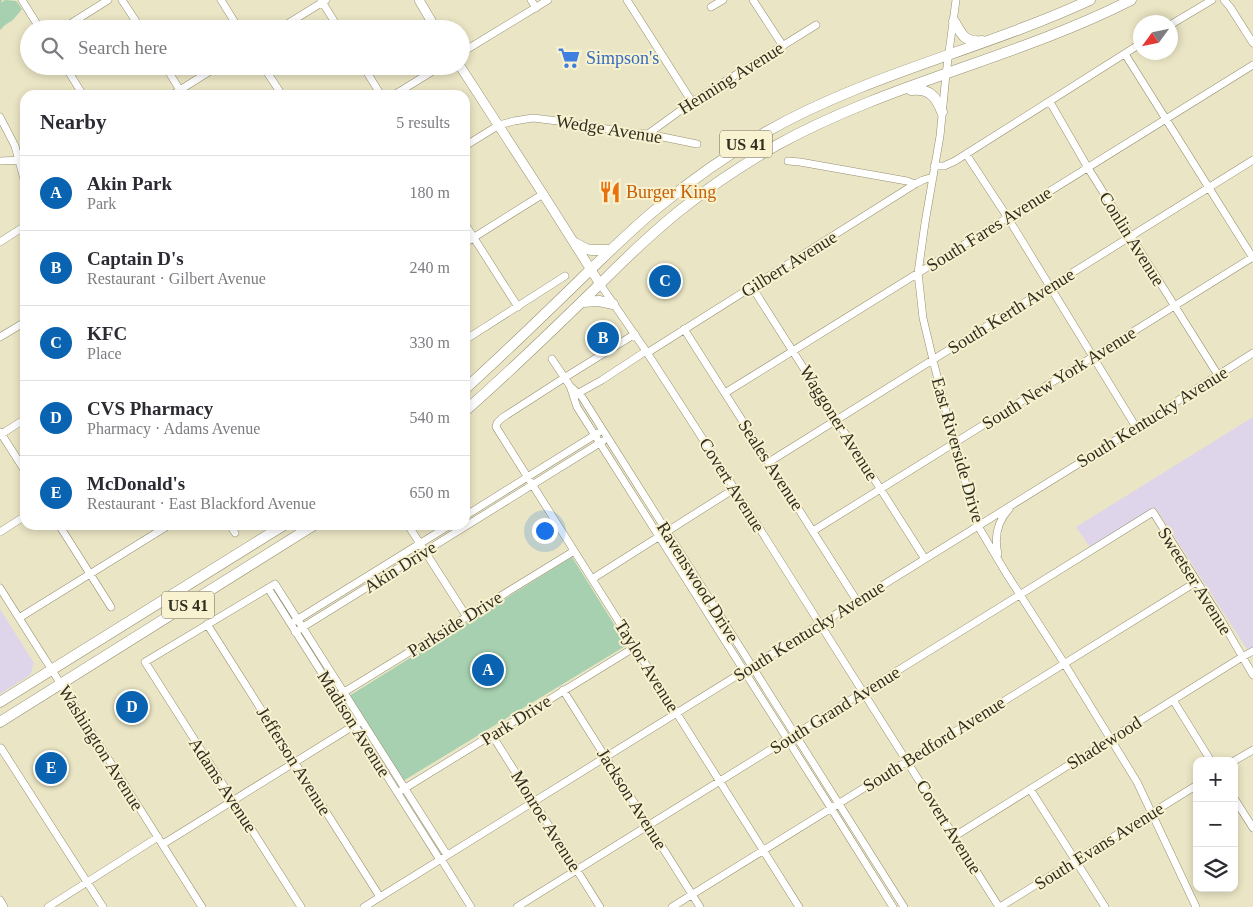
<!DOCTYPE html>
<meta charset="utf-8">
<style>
body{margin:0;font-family:Georgia,serif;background:#f7f7f7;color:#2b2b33}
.controls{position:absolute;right:15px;bottom:15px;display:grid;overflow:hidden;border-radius:10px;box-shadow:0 2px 8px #0003}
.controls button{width:45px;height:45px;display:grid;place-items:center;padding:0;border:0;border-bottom:1px solid #e1e1e2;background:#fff;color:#2b2b33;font:25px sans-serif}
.compass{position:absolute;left:1133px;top:15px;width:45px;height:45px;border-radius:50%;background:#fff;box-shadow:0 2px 8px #0003;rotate:237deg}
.you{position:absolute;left:544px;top:530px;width:18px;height:18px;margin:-12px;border:4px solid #fff;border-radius:50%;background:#1a73e8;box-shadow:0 0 0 8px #1a73e833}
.badge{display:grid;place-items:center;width:32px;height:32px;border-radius:50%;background:#0a63b1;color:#fff;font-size:16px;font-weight:700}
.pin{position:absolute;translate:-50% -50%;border:2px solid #fff;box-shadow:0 1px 5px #0006}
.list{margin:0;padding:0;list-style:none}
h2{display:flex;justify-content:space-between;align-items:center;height:65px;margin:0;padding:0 20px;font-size:21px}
h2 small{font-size:16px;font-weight:400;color:#7c7c81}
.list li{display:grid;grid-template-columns:32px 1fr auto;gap:15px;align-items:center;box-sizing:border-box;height:75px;padding:0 20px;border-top:1px solid #e1e1e2}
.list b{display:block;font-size:19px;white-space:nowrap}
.list p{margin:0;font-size:16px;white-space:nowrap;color:#7c7c81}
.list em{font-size:16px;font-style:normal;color:#7c7c81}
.icon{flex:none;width:28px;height:28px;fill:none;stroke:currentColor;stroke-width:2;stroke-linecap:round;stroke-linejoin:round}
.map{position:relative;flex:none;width:1253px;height:907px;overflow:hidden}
.search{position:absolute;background:#fff;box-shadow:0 2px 8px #0003;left:20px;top:20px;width:450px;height:55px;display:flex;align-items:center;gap:12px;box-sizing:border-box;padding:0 18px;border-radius:28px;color:#7c7c81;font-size:19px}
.panel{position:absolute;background:#fff;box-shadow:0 2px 8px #0003;left:20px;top:90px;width:450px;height:440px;border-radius:15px}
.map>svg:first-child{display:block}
</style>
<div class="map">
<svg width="1253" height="907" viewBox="0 0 1253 907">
<rect width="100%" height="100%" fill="#eae5c4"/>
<path fill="#dfd5ea" d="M1253,417V647L1247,649L1156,508L1090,547L1076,527Z
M0,609L34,663L30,675L0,694Z"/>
<path fill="#a6d0b0" d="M0,0H2L1,3L5,0L16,1L22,9L13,20L5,25L0,30Z
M572,557L627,645L403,781L349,696Z"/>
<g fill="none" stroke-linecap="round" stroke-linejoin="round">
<g stroke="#969072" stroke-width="8">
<path id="minor" d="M22,0L40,29
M122,0L141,29
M221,0L239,29
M321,0L339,29
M531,0L536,8
M627,0L692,102
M753,0L783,46
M956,0L946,74L940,136L925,223L918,273L923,318L933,360L954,443L978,526L1006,573L1064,663L1137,782L1196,907
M1224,0L1230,7L1253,43
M711,7L723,0
M1170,25L1212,0
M62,29L108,0
M279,29L326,0
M461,53L548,0
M1125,54L1253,258
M65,66L83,95
M165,66L183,95
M263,66L282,95
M363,66L381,95
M172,95L218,66
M394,95L441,66
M1050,102L1088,168L1218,375
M0,117L15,146L25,183
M648,134L692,102L816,25
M465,146L499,125L514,121L533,118L566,122L624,132L648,134L697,144
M966,154L1008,218L1136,427
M0,161L25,160
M788,161L800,162L907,181L915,184
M934,166H944L955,161L1140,44
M465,224L518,307
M0,242L25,226
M465,243L543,194
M600,284L646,351L708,447L999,907
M752,287L925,559
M684,329L857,601
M635,334L564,378L502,418L497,423L496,427L799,907
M0,337L25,322
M465,340L565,276
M647,353L915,184L923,180L933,177
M552,359L570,386L582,397L904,907
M570,386L577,407L831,808L893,907
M725,393L1253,65
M575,395L602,380L646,351
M0,432L25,471
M0,435L25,419
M769,462L1253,160
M465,516L598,433
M59,525L111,607
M230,525L235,533
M408,525L467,617
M813,531L1253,257
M0,532L25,516
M998,554C994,537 997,522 1009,509
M592,579L734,489
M0,588L202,907
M268,588L440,860
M19,618L169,525
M295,621L450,525
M207,624L380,897
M295,632L603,441
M563,690L700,907
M341,694L574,551
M1173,700L1211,761
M492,735L600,907
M1,748L103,907
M1234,761L1253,750
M1030,789L1105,907
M402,790L635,647
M1234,798L1253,828
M955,836L1242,657L1253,651
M163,844L358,723
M441,859L471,907
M0,900L4,907
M48,907L158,837
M301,907L145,662L275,584L447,855
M364,907L1078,464L1253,353
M517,907L1153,512L1220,618L1253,675
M672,907L1196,582
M1000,907L1197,785"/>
</g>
<g stroke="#969072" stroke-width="10">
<path id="major" d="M419,0L436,29
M460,66L543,194L600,284"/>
</g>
<g stroke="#969072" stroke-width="11">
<path id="highway" d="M954,21C961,34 965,43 982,41
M911,90C929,88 936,96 942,112
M575,243L586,249L592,250H611
M582,302L599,301L613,304
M465,389C507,351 548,311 588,272C612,249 635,226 660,206C694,178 729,154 766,132C868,74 984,49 1090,0
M465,411C512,370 557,326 602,282C626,258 651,234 678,212C709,187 742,165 777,145C889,83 1017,58 1131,0
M0,702L284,525
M0,722L314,525"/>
</g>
<use href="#minor" stroke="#fff" stroke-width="7"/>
<use href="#major" stroke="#fff" stroke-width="9"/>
<use href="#highway" stroke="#fff" stroke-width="10"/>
</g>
<defs>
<g id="supermarket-bare" transform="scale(1.725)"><path d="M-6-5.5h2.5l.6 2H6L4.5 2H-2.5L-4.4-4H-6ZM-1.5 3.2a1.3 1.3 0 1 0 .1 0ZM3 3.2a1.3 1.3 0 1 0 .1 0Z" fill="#3f7fe0" stroke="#f8f2d1" stroke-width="2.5" paint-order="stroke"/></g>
<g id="restaurant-bare" transform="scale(1.725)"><path d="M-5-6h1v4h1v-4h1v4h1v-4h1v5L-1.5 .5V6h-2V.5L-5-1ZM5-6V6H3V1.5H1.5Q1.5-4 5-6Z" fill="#e8710a" stroke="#f8f2d1" stroke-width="2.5" paint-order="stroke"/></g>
</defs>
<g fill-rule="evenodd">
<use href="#supermarket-bare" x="569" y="58"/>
<use href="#restaurant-bare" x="610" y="192"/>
</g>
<g text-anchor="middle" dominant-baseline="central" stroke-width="4" stroke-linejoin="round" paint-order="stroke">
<g fill="#f8f2d1" stroke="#6c6956" stroke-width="1">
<rect x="720" y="130.5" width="52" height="27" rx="4"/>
<rect x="162" y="591.5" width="52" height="27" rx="4"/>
</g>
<g font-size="16" font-weight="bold" fill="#302e22">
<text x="746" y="144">US 41</text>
<text x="188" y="605">US 41</text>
</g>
<g font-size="18" fill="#366cbe" stroke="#f8f2d1" text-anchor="start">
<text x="586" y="58">Simpson's</text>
</g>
<g font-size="18" fill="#302e22" stroke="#f8f2d1">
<text transform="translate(731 78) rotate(-32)">Henning Avenue</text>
<text transform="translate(609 129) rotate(9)">Wedge Avenue</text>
<text transform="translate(989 229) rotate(-32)">South Fares Avenue</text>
<text transform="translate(1132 239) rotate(58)">Conlin Avenue</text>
<text transform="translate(789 264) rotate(-32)">Gilbert Avenue</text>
<text transform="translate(1011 311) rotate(-32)">South Kerth Avenue</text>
<text transform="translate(1059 378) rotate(-32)">South New York Avenue</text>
<text transform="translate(1152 417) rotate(-32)">South Kentucky Avenue</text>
<text transform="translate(839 423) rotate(58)">Waggoner Avenue</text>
<text transform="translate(958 450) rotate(74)">East Riverside Drive</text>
<text transform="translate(771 465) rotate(57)">Seales Avenue</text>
<text transform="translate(732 485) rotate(58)">Covert Avenue</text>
<text transform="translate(400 567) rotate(-32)">Akin Drive</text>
<text transform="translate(1195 581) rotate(58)">Sweetser Avenue</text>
<text transform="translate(698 582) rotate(58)">Ravenswood Drive</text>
<text transform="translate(455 624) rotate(-32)">Parkside Drive</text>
<text transform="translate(809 631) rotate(-32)">South Kentucky Avenue</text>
<text transform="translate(647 666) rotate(58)">Taylor Avenue</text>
<text transform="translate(835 710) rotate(-32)">South Grand Avenue</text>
<text transform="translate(516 720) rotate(-32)">Park Drive</text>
<text transform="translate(354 724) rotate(58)">Madison Avenue</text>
<text transform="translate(1104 743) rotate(-32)">Shadewood</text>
<text transform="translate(934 744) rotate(-32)">South Bedford Avenue</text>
<text transform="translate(101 748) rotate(58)">Washington Avenue</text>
<text transform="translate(294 761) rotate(58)">Jefferson Avenue</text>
<text transform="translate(223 785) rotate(57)">Adams Avenue</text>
<text transform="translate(632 799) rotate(58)">Jackson Avenue</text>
<text transform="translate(546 821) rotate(58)">Monroe Avenue</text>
<text transform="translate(949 827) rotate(58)">Covert Avenue</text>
<text transform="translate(1099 846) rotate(-32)">South Evans Avenue</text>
</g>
<g font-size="18" fill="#c56008" stroke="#f8f2d1" text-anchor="start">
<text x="626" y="192">Burger King</text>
</g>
</g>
</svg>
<div class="controls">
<button>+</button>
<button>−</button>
<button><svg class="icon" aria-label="layers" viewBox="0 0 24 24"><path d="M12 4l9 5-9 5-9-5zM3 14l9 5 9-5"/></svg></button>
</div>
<svg class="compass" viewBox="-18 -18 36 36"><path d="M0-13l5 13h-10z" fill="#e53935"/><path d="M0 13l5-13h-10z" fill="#7c7c81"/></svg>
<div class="you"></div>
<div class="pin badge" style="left:488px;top:670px">A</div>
<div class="pin badge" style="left:603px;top:338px">B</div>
<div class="pin badge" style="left:665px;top:281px">C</div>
<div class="pin badge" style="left:132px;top:707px">D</div>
<div class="pin badge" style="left:51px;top:768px">E</div>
<div class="search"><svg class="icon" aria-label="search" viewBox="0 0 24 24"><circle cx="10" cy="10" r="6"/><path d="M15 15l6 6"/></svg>Search here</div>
<section class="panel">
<h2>Nearby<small>5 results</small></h2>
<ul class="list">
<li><span class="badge">A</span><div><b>Akin Park</b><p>Park</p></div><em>180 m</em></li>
<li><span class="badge">B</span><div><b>Captain D's</b><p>Restaurant · Gilbert Avenue</p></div><em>240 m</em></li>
<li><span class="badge">C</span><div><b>KFC</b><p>Place</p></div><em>330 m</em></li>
<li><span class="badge">D</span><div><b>CVS Pharmacy</b><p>Pharmacy · Adams Avenue</p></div><em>540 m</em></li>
<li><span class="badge">E</span><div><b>McDonald's</b><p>Restaurant · East Blackford Avenue</p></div><em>650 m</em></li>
</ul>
</section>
</div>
